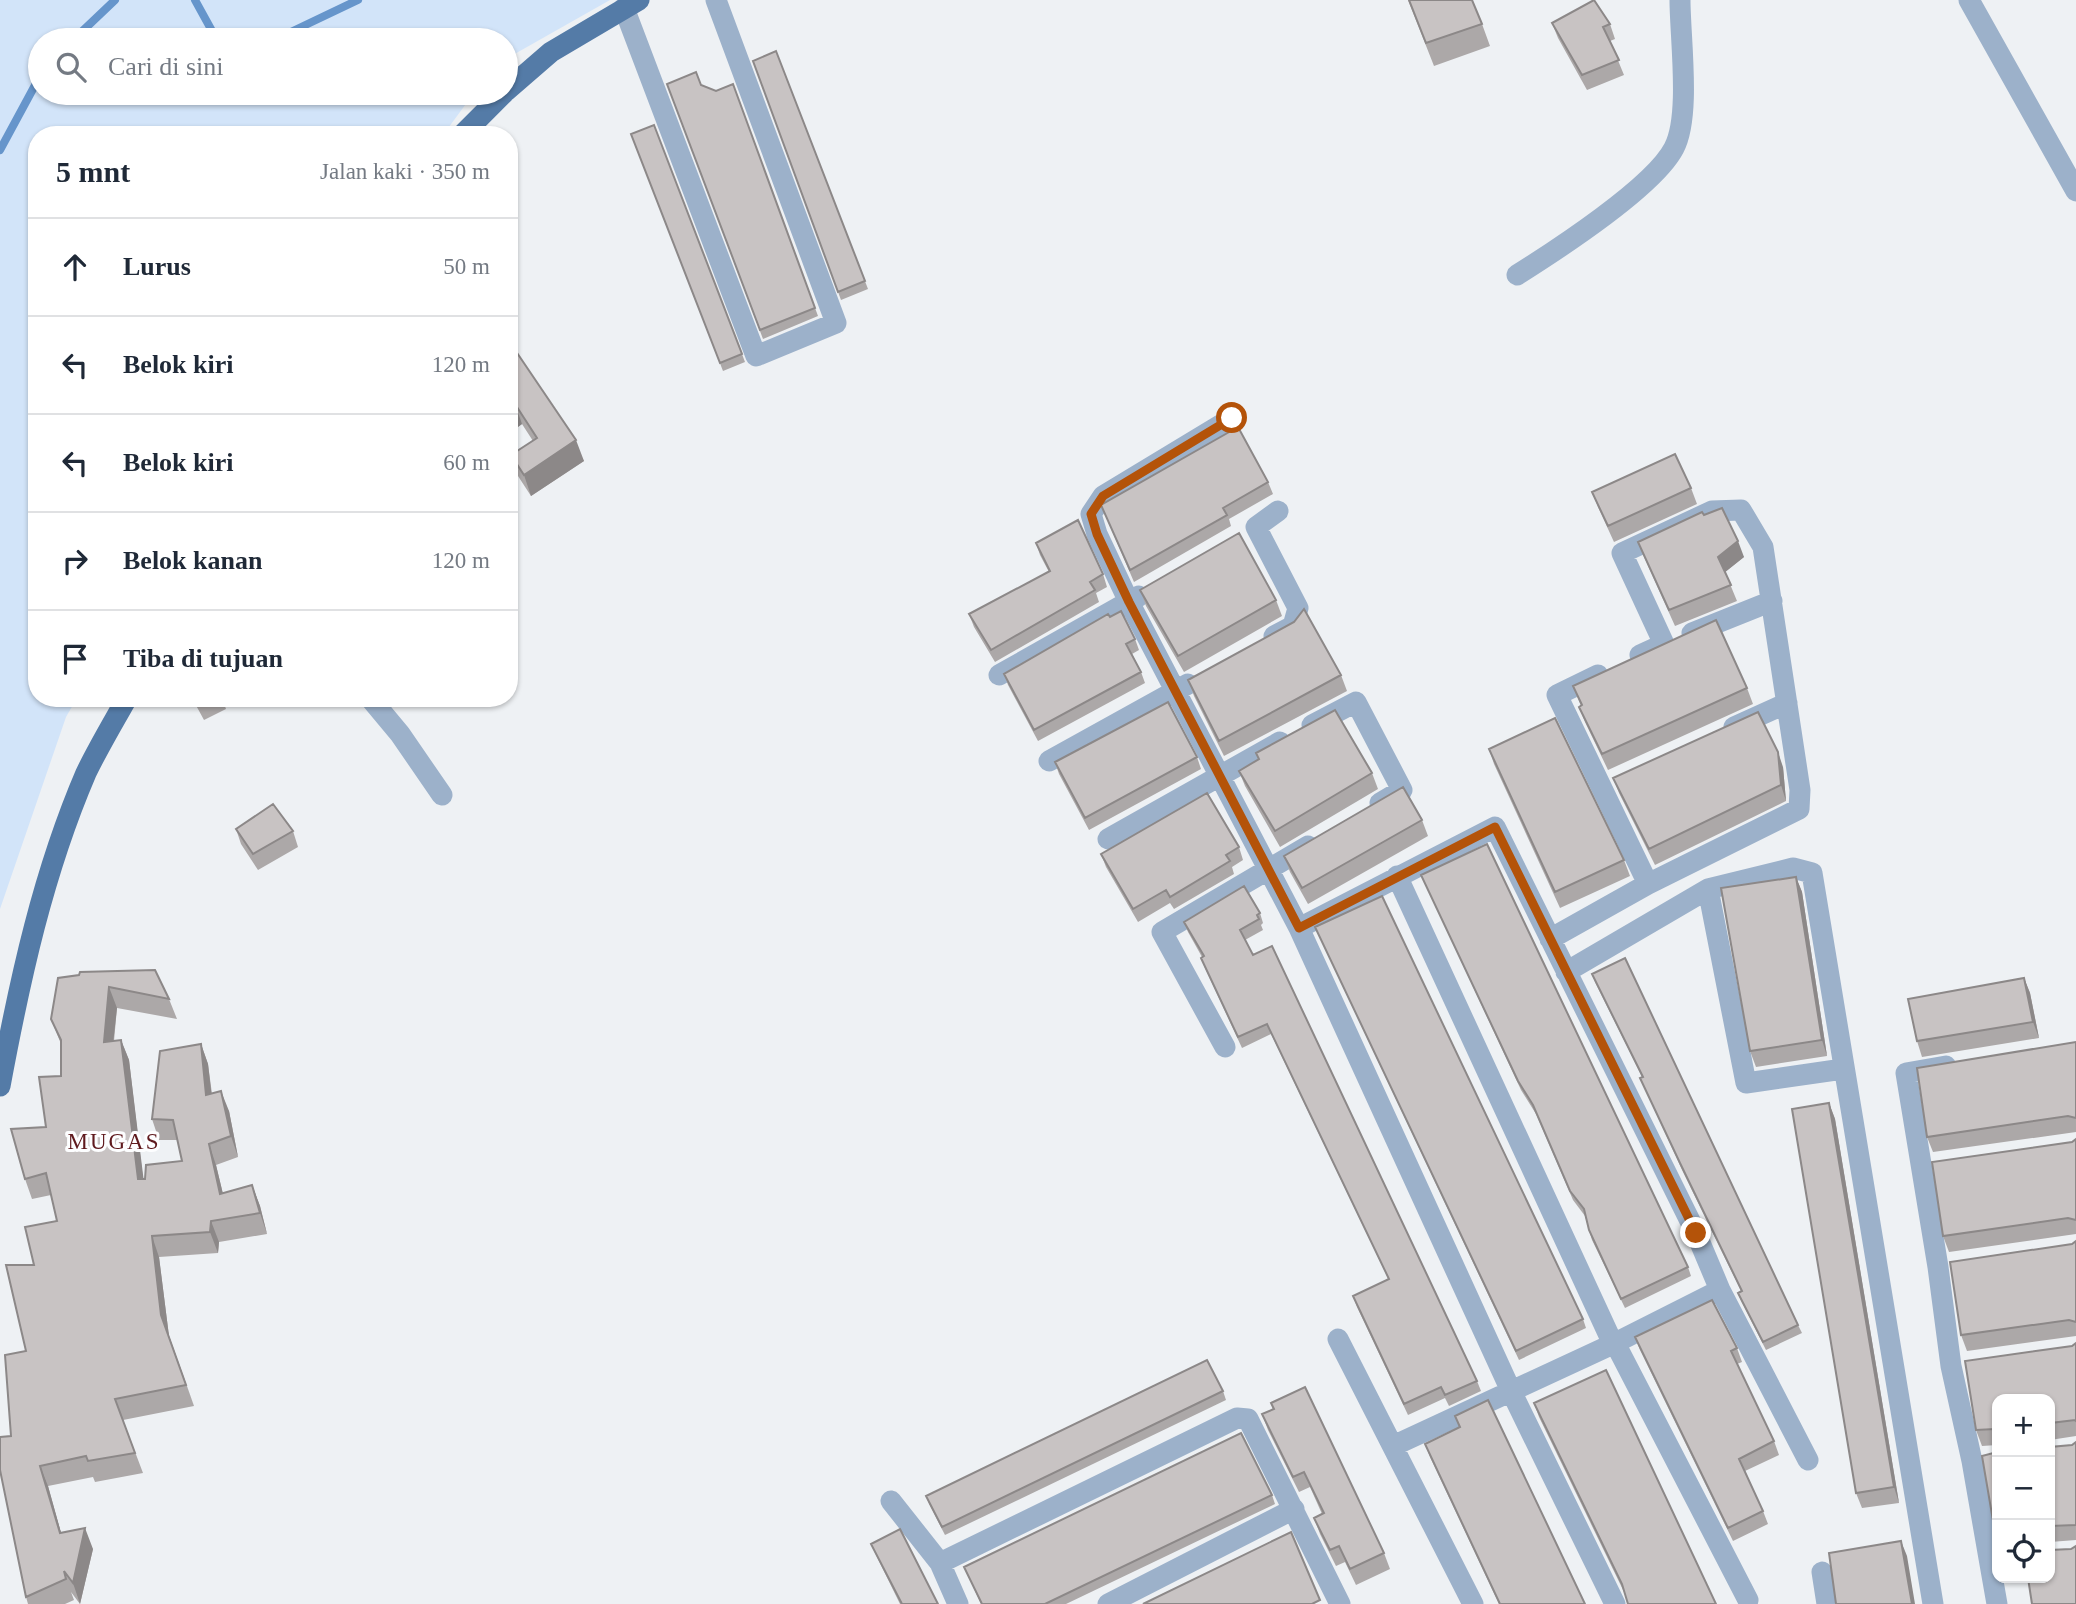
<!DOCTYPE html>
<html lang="id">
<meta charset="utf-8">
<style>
body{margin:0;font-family:Georgia,serif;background:#f6f6f7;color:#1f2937}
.controls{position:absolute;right:21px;bottom:21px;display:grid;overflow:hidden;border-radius:14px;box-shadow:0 2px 5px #0004}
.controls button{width:63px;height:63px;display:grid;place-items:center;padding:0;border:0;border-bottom:2px solid #e0e1e3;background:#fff;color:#1f2937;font:35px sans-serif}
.stop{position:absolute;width:21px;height:21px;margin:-16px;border:5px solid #b45309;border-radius:50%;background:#fff}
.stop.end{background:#b45309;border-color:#fff;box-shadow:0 2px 7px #0008}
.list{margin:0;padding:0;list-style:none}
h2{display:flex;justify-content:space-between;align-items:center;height:91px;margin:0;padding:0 28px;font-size:30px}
h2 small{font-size:23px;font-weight:400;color:#747a83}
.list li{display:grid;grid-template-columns:46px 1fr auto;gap:21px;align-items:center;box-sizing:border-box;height:98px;padding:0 28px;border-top:2px solid #e0e1e3}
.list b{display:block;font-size:26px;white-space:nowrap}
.list em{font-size:23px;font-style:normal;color:#747a83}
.icon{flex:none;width:38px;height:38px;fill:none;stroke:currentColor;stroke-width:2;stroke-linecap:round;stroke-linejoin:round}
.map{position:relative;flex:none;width:2076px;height:1604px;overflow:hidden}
.search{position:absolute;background:#fff;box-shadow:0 2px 5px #0004;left:28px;top:28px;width:490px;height:77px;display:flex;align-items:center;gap:18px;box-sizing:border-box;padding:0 24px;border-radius:38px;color:#747a83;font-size:26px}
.panel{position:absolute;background:#fff;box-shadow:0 2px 5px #0004;left:28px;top:126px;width:490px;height:581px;border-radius:28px}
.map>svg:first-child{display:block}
</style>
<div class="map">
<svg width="2076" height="1604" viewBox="0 0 2076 1604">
<rect width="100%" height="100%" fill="#eef1f4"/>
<path fill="#d2e4f9" d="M0,0H610L506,59V40H40V93H474L443,135H37V698H77L66,717L0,909Z"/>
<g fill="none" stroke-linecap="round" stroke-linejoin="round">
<path stroke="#6695cb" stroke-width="8" d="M195,0L217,40
M73,40L115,0
M274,40L358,0
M0,150L40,76"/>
<path stroke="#9cb1ca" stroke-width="21" d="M1969,0L2076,191
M624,8L756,356L836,323L716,0
M1517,275C1555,251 1654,187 1674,148C1691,116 1680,38 1680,0
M1232,418L1103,496L1091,514L1097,534L1129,602L1299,928L1511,1391L1615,1604
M1692,633L1772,601
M1274,636L1293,626L1298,608L1256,527L1278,511
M999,675L1139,596
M1598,675L1557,695L1648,884
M370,698L400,734L442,795
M1312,725L1356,702L1402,790L1380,803
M1734,727L1787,703
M1049,761L1188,684
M1108,839L1280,742
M1397,876L1613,1344
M1708,889L1746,1083L1843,1069
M1299,928L1495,827L1696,1233L1720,1290L1613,1344L1393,1446
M1550,939L1648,884L1799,809L1800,790L1763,547L1741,510L1712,511L1622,553L1664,644L1640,655
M1566,972L1708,889L1793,868L1812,873L1933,1604
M1225,1047L1162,932L1308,846
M1946,1066L1906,1073L1938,1267L1951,1366L1972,1461L1997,1604
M1720,1290L1808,1460
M1338,1339L1473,1604
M1615,1343L1748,1600
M891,1501L940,1563L958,1604
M940,1563L1237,1418L1248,1419L1340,1604
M1822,1572L1827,1604
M1108,1604L1294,1509"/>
<path stroke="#547ba7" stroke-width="21" d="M506,91L551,52L639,0
M462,135L504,93
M0,1086C20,979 43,873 86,773C98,748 113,723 127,698"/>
</g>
<path fill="#aca8a8" d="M1408,0L1482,24L1490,46L1434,66Z
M1552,23L1610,24L1615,39L1610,41L1624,75L1587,90L1558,38Z
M776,51L868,289L841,300L753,61Z
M667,84L701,85L716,91L733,84L818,316L763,339Z
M654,125L745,362L723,371L631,134Z
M509,341L584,461L531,496L518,476L511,455L533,441L522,424L511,432L509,429Z
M1268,482L1273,494L1229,519L1231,526L1134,582L1101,505Z
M1691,488L1697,504L1614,542L1598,507L1592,492Z
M1704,515L1744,557L1725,572L1737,601L1675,626L1644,557L1638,542Z
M1036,543L1103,574L1107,587L1096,593L1099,602L995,662L974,627L969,614L1049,572L1040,555Z
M1140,590L1276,600L1282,616L1184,672L1146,606Z
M1110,617L1135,639L1139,650L1132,654L1141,672L1145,683L1038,741L1008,685L1004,674Z
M1341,675L1347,691L1224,756L1194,696L1188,680Z
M1573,686L1747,688L1753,704L1608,770L1585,722L1579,707L1581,706Z
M192,698H222L226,709L204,720Z
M1489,749L1624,860L1630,876L1560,908L1494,764Z
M1256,753L1372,773L1378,789L1280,847L1245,786L1239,771L1258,760Z
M1197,757L1201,769L1089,830L1059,774L1055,762Z
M1783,767L1786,801L1655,865L1619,793L1613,778Z
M1422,820L1428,836L1308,904L1290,872L1284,856Z
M236,829L293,831L298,847L258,870L241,844Z
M1239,847L1243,860L1232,867L1234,874L1174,909L1170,903L1138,922L1106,867L1101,854Z
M1421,875L1688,1267L1691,1276L1625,1308L1592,1240L1585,1216L1573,1200L1536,1114L1521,1090Z
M1796,877L1802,892L1827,1056L1756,1067L1750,1051Z
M1260,913L1263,923L1261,925L1263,930L1245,940L1477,1381L1481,1391L1449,1406L1445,1398L1408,1415L1357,1307L1353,1296L1389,1280L1271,1034L1242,1048L1205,968L1201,958L1202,957L1188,932L1184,922Z
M1315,927L1583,1319L1586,1328L1519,1360L1319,936Z
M1592,974L1798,1325L1802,1333L1766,1350L1741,1301L1738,1293L1741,1291L1683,1172L1644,1087L1640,1078L1642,1077L1595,982Z
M79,975L169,999L177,1019L117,1008L114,1041L121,1040L129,1060L143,1179L182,1161L178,1140H159L152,1119L201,1044L208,1064L212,1094L229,1111L238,1157L216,1165L223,1194L252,1185L260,1206L267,1234L219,1242L218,1253L159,1257L169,1336L194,1406L123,1420L143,1473L95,1482L93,1477L48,1486L61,1533L93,1549L80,1604L71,1592L74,1600L65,1604H28L26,1597L11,1436L26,1351L34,1265L57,1221L51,1195L32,1199L25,1179L46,1127L61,1076V1044L51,1019Z
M2024,978L2030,993L2039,1038L1922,1057L1917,1041Z
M2076,1042V1132L1933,1152L1927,1137Z
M1829,1103L1835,1119L1899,1503L1862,1508L1856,1493Z
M2076,1139V1234L1949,1252L1943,1236Z
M2076,1241V1336L1967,1351L1961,1335Z
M1635,1337L1737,1348L1742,1362L1737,1364L1774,1441L1779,1455L1745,1471L1763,1511L1768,1524L1733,1541L1640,1350Z
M2076,1343V1436L2050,1440V1399H1997V1445L1982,1446L1976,1430L1965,1361L2072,1346Z
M1606,1370L1625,1594L1539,1417L1534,1403Z
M1223,1391L1226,1400L945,1535L929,1504L926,1496Z
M1271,1403L1384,1553L1390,1569L1356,1585L1345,1562L1336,1566L1320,1534L1314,1518L1322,1514L1310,1487L1299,1492L1268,1430L1262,1414L1273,1409Z
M1455,1416L1585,1604H1499L1430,1457L1425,1444L1459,1427Z
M2076,1442V1540L2050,1542V1447L2072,1445Z
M1272,1495L1275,1504L1066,1604H981L964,1567Z
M871,1544L938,1604H900L875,1553Z"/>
<path fill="#8c8888" d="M515,404L522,424L511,432L509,427V407Z
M576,440L584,461L531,496L524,475Z
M1738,541L1744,557L1724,573L1718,557Z
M1778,752L1783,767L1786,801L1781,785Z
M1796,877L1802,892L1827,1056L1822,1040Z
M2024,978L2030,993L2039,1038L2033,1022Z
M109,987L117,1008L111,1062L104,1042Z
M121,1040L129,1060L146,1199L138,1179Z
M201,1044L208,1064L214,1116L206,1095Z
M221,1091L229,1111L238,1157L231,1136Z
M1829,1103L1835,1119L1899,1503L1894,1487Z
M209,1144L216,1165L228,1215L220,1194Z
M252,1185L260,1206L267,1234L260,1213Z
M211,1221L219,1242L218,1253L210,1232Z
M152,1236L159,1257L169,1336L194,1406L161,1315Z
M40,1466L48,1486L67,1554L60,1533Z
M85,1528L93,1549L80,1604L73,1583Z
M1901,1541L1907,1556L1915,1604H1912Z"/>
<path fill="#c8c3c3" stroke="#8c8888" stroke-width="2" d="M1409,0H1472L1482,24L1426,43Z
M1594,0L1610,24L1603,27L1619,60L1582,75L1552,23Z
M776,51L865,281L838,292L753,61Z
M696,72L701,85L716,91L733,84L815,308L760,330L667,84Z
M654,125L742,354L720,363L631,134Z
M509,341L576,440L524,475L511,455L537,438L515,404L509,407Z
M1238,427L1268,482L1223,508L1227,515L1130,570L1101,505Z
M1675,454L1691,488L1608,526L1592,492Z
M1722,508L1738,541L1718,557L1731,585L1669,610L1638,542L1702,512L1704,515Z
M1078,520L1103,574L1090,582L1095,590L991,650L969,614L1050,571L1036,543Z
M1239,533L1276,600L1178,656L1140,590Z
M1304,609L1341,675L1219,741L1188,680L1294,622Z
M1121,611L1135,639L1126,644L1141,672L1034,730L1004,674L1108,614L1110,617Z
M1716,620L1747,688L1602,754L1579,707L1582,705L1573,686Z
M195,698H210L198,704Z
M1168,702L1197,757L1085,818L1055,762Z
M1335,710L1372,773L1275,831L1239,771L1259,759L1256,753Z
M1758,712L1778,752L1781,785L1649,849L1613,778Z
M1555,718L1624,860L1555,892L1489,749Z
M1403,787L1422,820L1302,888L1284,856Z
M1207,793L1239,847L1226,855L1230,861L1170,897L1166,890L1133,909L1101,854Z
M273,804L293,831L253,854L236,829Z
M1487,844L1688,1267L1621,1299L1589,1230L1584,1209L1570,1191L1533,1105L1518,1081L1421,875Z
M1796,877L1822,1040L1750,1051L1721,888Z
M1244,886L1260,913L1257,915L1259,919L1240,930L1253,955L1272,946L1477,1381L1445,1395L1441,1387L1404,1404L1353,1296L1389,1279L1267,1024L1238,1037L1201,958L1204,956L1184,922Z
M1382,896L1583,1319L1516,1351L1315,927Z
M1625,958L1798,1325L1763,1342L1738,1293L1742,1291L1680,1163L1640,1078L1643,1077L1592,974Z
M155,970L169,999L109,987L104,1042L121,1040L138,1179H145L146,1165L182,1161L173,1120L152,1119L160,1051L201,1044L206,1095L221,1091L231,1136L209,1144L220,1194L252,1185L260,1213L211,1221L210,1232L152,1236L161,1315L186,1385L115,1399L135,1453L88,1461L86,1456L40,1466L60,1533L85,1528L73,1583L64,1571L66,1579L26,1597L0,1470V1437L11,1436L5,1355L26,1351L6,1265H34L25,1227L57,1221L46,1173L25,1179L11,1129L46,1127L39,1077L61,1076V1040L51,1019L58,978L79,975L80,972Z
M2024,978L2033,1022L1917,1041L1908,999Z
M2076,1042V1118L2068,1116L1927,1137L1917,1068Z
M1829,1103L1894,1487L1856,1493L1792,1109Z
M2076,1139V1220L2068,1218L1943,1236L1932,1162L2072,1142Z
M2076,1241V1322L2069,1320L1961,1335L1950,1262L2072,1244Z
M1712,1300L1737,1348L1731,1351L1774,1441L1739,1459L1763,1511L1728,1528L1635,1337Z
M2076,1343V1421L2075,1420L2050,1423V1399H1997V1431L1995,1429L1976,1430L1965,1361L2072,1346Z
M1207,1360L1223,1391L942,1527L926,1496Z
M1606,1370L1716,1604H1628L1622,1584L1534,1403Z
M1305,1387L1384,1553L1350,1569L1339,1546L1330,1550L1314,1518L1324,1513L1304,1472L1293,1477L1262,1414L1274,1409L1271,1403Z
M1488,1400L1585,1604H1500L1425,1444L1460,1427L1455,1416Z
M1241,1433L1272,1495L1045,1604H982L964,1567Z
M2076,1442V1525L2050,1526V1447L2072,1445Z
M1997,1452V1538H1996L1982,1456Z
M900,1529L938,1604H902L871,1544Z
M1291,1532L1320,1600L1312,1604H1143Z
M1901,1541L1912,1604H1836L1829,1553Z
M2076,1546V1604H2032L2028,1578H2050V1550L2071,1549Z"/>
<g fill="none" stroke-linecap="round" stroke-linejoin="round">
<path stroke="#b45309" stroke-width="9" d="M1232,418L1103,496L1091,514L1097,534L1129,602L1299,928L1495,827L1696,1233"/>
</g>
<g text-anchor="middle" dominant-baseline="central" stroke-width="6" stroke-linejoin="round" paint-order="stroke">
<g font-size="23" letter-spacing="2" fill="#5f1a1e" stroke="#fdfeff">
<text x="114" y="1141">MUGAS</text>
</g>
</g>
</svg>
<div class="controls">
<button>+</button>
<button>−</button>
<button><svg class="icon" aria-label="locate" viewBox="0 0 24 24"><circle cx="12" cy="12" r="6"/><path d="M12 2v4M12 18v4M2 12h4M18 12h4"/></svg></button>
</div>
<div class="stop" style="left:1232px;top:418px"></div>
<div class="stop end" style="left:1696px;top:1233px"></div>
<div class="search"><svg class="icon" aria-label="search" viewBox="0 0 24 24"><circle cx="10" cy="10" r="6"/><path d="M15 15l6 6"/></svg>Cari di sini</div>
<section class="panel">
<h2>5 mnt<small>Jalan kaki · 350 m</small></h2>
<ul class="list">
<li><svg class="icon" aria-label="ahead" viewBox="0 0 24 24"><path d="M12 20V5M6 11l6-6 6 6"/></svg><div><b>Lurus</b></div><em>50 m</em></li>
<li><svg class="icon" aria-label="left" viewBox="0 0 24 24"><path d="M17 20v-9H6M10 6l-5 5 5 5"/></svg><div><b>Belok kiri</b></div><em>120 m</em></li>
<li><svg class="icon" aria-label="left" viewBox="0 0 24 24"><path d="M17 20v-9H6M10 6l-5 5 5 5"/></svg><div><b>Belok kiri</b></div><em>60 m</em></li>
<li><svg class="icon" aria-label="right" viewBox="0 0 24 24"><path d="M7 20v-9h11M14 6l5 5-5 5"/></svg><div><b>Belok kanan</b></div><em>120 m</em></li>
<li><svg class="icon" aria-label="arrive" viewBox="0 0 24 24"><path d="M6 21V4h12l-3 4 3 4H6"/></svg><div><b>Tiba di tujuan</b></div></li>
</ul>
</section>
</div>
